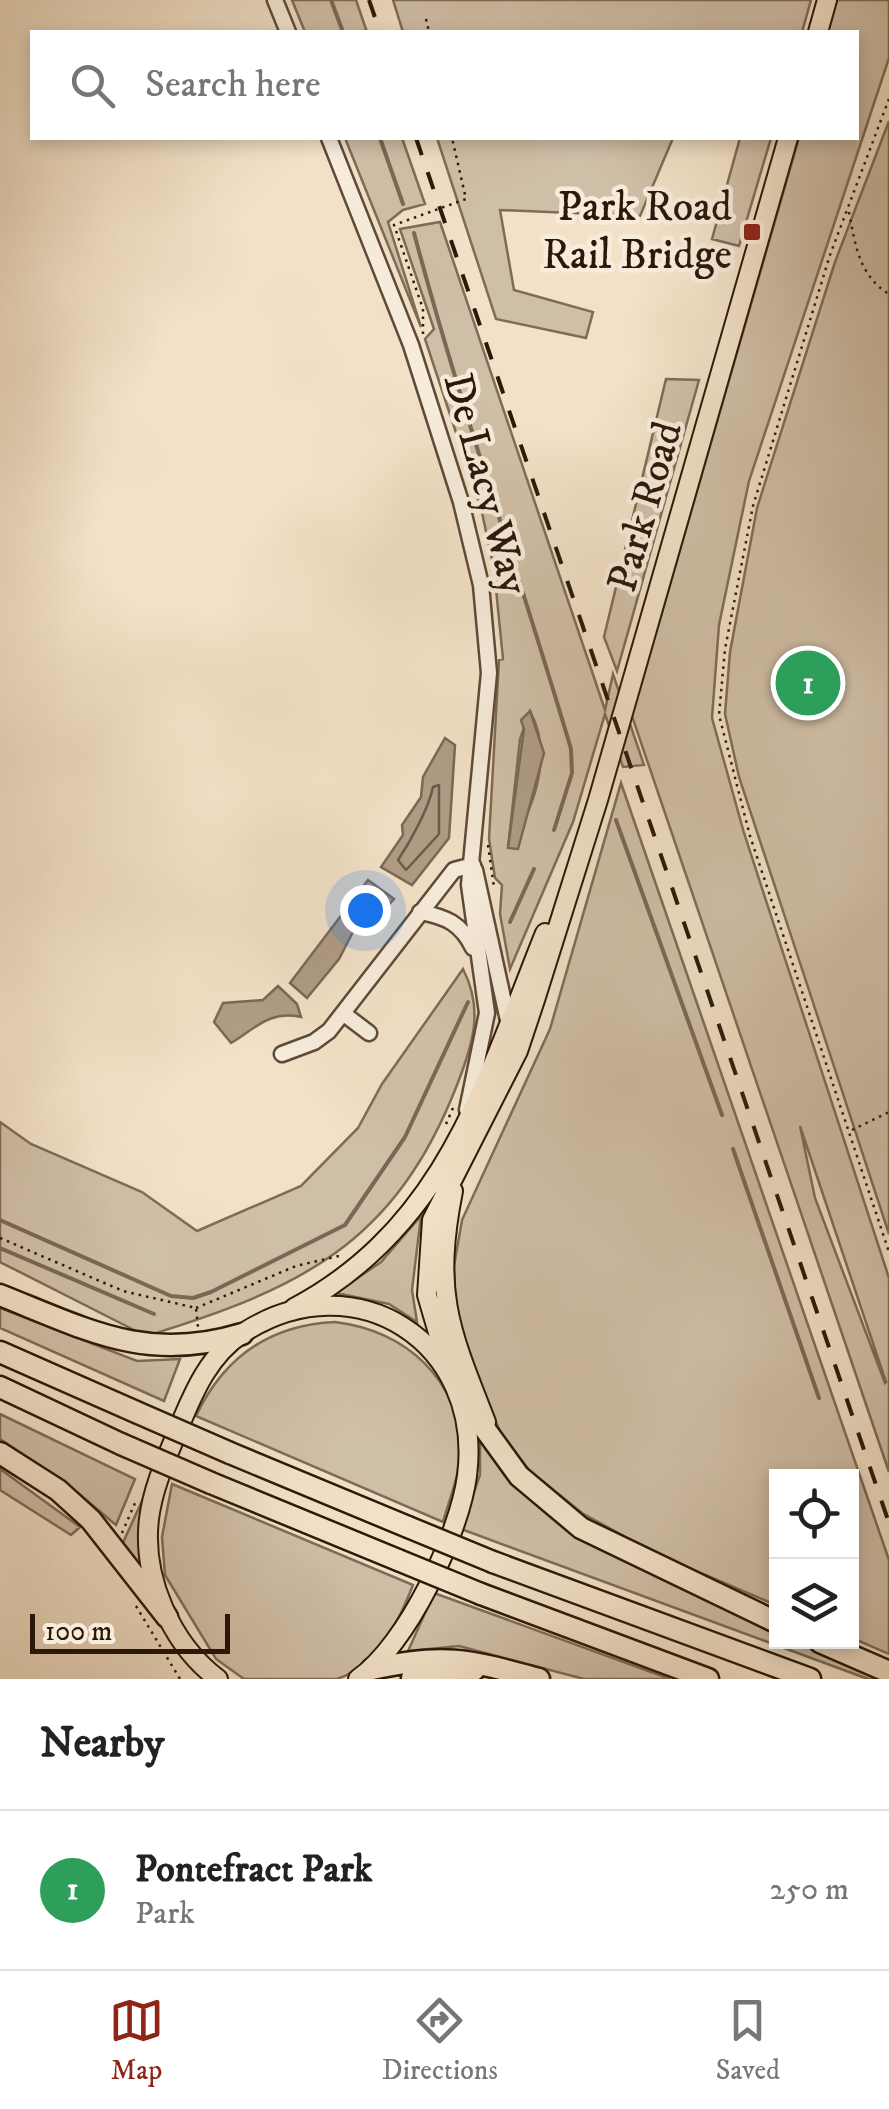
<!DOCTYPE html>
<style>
body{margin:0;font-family:"IM FELL DW Pica",serif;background:#f6f6f6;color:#222}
.controls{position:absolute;right:30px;bottom:30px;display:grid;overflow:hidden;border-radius:0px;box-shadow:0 5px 15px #0003}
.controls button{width:90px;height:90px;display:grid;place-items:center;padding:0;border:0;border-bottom:2px solid #e0e0e0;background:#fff;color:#222;font:50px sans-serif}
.scale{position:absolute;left:30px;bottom:25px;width:200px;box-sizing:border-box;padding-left:10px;border:5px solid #2c1809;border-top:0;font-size:28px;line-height:35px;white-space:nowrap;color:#2c1809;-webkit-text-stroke:8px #f7ecdb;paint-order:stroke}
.you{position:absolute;left:365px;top:910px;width:35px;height:35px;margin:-25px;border:8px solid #fff;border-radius:50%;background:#1a73e8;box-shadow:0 0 0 15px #1a73e833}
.badge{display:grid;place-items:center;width:65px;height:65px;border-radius:50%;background:#8f2418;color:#fff;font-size:32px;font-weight:700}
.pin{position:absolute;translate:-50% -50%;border:5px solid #fff;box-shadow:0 2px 10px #0006}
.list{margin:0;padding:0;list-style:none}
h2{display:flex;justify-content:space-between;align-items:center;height:130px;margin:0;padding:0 40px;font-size:42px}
h2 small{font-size:32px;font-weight:400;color:#767676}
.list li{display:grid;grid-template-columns:65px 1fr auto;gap:30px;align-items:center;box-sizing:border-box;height:160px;padding:0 40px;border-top:2px solid #e0e0e0}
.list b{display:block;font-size:38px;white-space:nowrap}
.list p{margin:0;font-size:32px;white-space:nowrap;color:#767676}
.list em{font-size:32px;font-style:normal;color:#767676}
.icon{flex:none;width:55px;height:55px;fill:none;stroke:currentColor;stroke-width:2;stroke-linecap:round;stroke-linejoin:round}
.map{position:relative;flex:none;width:889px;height:1679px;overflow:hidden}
.search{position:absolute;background:#fff;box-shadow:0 5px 15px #0003;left:30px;right:30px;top:30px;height:110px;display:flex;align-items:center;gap:25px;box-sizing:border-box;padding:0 35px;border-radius:0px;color:#767676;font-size:38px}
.sheet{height:290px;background:#fff}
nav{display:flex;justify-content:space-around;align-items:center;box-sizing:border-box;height:140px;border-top:2px solid #e0e0e0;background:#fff;font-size:28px;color:#767676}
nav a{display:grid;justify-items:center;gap:5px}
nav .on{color:#8f2418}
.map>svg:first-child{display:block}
</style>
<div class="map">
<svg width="889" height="1679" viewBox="0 0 889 1679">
<rect width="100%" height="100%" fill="#f2e1c7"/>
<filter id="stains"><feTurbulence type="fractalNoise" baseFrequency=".002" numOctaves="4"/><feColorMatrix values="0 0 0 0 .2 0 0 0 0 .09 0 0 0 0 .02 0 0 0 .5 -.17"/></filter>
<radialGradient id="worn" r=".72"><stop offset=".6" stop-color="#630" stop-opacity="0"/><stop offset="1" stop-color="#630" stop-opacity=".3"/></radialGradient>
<path fill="#d0bfa7" stroke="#7e6c58" stroke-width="2.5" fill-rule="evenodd" d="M292,0H356L367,32H305Z
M393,0H811L802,32H403Z
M837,0H889V58L749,481L719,625L712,718L744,833L889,1278V1472L632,716L799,138H856V32H828ZM800,1126L886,1382L885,1383L815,1198Z
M889,121V1234L739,777L725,714L730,652L757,508L835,262Z
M345,138H402L425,204L403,210L388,222L421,327Z
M437,138H673L640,216L500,210L514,290L593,312L586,338L496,319Z
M740,138H771L739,246L712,239Z
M440,222L605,710L613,674L644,765L623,767L605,714L573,822L510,969L500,914L502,885L495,878L489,839L499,660L503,659L494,569L481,508L425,339L434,329L400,229ZM530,711C554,755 534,809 508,848L520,739Z
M666,379L699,380L617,671L604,637Z
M621,783L889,1560V1654L852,1638V1476H776V1605L656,1554L582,1513L529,1470L501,1434L456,1326L454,1266L462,1220L550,1029Z
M463,969C484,1010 473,1044 457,1085C395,1244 300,1289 146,1336L0,1262V1122L31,1144L142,1192L197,1231L301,1186L358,1128L382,1084Z
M421,1216L412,1290L417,1322L389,1304L336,1293L381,1262Z
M0,1308L137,1361L180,1359L164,1401L0,1328Z
M335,1322C404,1330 462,1379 460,1454C459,1477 449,1500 443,1522L196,1416C224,1357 269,1325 335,1322Z
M0,1414L135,1479L116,1525L66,1483L0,1439Z
M480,1433L528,1493L776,1629V1642H803L889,1679H868L461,1529L480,1475Z
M0,1469L80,1527L71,1535L0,1490Z
M172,1484L413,1585C398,1623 379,1665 337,1679H244L216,1659L165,1575L162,1537Z
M147,1490L141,1514L143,1571L121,1547Z
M434,1593L670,1679H584L459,1646L408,1651Z"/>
<path fill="#af9d86" stroke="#7b6854" stroke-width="2.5" d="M530,711L544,753L518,849L508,848L524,729L521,720Z
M445,738L455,745L449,838L412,885L381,867L403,835L402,825L421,797L423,777Z
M368,880L394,899L375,920L357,924L339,959L307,998L290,983Z
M278,986L297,1004L301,1017C268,1010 254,1030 231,1043L214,1022L223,1003L263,1000Z"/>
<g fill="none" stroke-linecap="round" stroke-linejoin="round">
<path stroke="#6e5a48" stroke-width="2.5" d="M439,785V834L406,870L398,860C410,842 429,808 433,787Z"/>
<path stroke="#7b6854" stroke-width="4" d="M331,0L343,32
M380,138L403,204
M414,233C460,406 520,576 571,749L572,773L554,830
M616,820L722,1115
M510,922L534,869
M733,1149L819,1398
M0,1220L171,1296L193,1298L211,1292L345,1225L405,1137L468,1002
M0,1248L154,1314"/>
<g stroke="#5e4a38" stroke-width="19">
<path id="minor" d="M275,0L288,32
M329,138L411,345L461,502L481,585L489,673L469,885L487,1013L467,1110
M475,870L509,1025
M420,912C446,917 461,923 473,948
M344,1014L369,1033
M282,1054L314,1042L329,1031L454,870L473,865"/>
</g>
<g stroke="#2c1809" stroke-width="22">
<path id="major" d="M818,32L827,0
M453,1191C433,1293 449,1328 486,1422
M294,1308C446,1227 485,1082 545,933
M448,1367L427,1295L432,1220L518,1051L535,1000L598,800L788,138
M218,1679C171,1644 142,1577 149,1519C153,1486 168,1455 180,1425C194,1391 210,1354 243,1333C356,1260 484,1343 467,1476C459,1535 407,1645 358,1679"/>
</g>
<g stroke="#2c1809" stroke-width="25">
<path id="highway" d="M0,1295C88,1330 146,1363 242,1334
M0,1352L136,1412
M0,1387L121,1444
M461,1396L519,1476L581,1528L776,1622
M0,1453L58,1490L91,1520L167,1617
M230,1453L408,1527
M211,1483L398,1560
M493,1562L810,1679
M481,1594L708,1679
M820,1642L889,1672
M372,1669C446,1653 468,1660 539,1679
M412,1678L474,1670"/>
</g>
<path stroke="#2c1809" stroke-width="2.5" stroke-dasharray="2.5 5" stroke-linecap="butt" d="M426,19L429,32
M889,99L830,255L753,506L725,649L719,715L750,836L889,1252
M849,212C855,244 859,276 889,294
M423,334V309L394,225L466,199L452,138
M488,845L494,887
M446,1124L453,1108
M852,1130L889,1112
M0,1238L123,1291L196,1308L198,1327
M196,1308L296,1266L343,1255
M122,1533L135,1503
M136,1606L180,1679"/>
<use href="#minor" stroke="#f7ecdb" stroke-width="14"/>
<use href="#major" stroke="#f2e1c7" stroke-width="18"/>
<use href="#highway" stroke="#f2e1c7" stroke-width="20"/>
<path stroke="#2c1809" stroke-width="4" stroke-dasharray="18 18" stroke-linecap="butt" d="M369,0L380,32
M416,138L889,1523"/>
<g stroke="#2c1809" stroke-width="25" stroke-linecap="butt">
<path id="highway-bridge" d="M136,1412L230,1453
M121,1444L211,1483
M408,1527L493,1562
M398,1560L481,1594"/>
</g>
<use href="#highway-bridge" stroke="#f2e1c7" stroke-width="20"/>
</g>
<rect fill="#8f2418" stroke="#f7ecdb" stroke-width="4" x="742" y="222" width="20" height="20" rx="5"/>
<g text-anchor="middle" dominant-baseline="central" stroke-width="9" stroke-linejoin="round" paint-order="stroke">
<g font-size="42" fill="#2c1809" stroke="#f7ecdb" text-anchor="end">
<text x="732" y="208">Park Road<tspan x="732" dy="48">Rail Bridge</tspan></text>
</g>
<g font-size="42" fill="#2c1809" stroke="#f7ecdb">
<text transform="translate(485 484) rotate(75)">De Lacy Way</text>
<text transform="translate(646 507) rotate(-74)">Park Road</text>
</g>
</g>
<rect width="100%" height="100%" filter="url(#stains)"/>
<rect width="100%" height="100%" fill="url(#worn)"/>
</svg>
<div class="controls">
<button><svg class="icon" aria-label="locate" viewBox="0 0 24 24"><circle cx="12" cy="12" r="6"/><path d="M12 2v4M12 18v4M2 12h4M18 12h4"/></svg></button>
<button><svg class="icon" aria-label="layers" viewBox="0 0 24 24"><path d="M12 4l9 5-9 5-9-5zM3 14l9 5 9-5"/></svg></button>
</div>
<div class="scale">100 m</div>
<div class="you"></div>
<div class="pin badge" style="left:808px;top:683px;background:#2e9e5b">1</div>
<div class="search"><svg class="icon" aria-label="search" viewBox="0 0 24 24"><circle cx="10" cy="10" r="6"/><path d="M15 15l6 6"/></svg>Search here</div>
</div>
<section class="sheet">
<h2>Nearby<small></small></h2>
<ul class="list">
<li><span class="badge" style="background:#2e9e5b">1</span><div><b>Pontefract Park</b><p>Park</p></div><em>250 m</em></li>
</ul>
</section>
<nav>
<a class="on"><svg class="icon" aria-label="map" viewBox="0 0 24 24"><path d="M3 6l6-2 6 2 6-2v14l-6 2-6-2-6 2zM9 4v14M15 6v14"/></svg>Map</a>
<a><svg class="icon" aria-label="directions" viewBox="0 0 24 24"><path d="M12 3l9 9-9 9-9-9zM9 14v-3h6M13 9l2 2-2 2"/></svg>Directions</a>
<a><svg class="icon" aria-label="saved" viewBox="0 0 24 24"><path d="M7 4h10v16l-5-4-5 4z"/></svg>Saved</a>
</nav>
